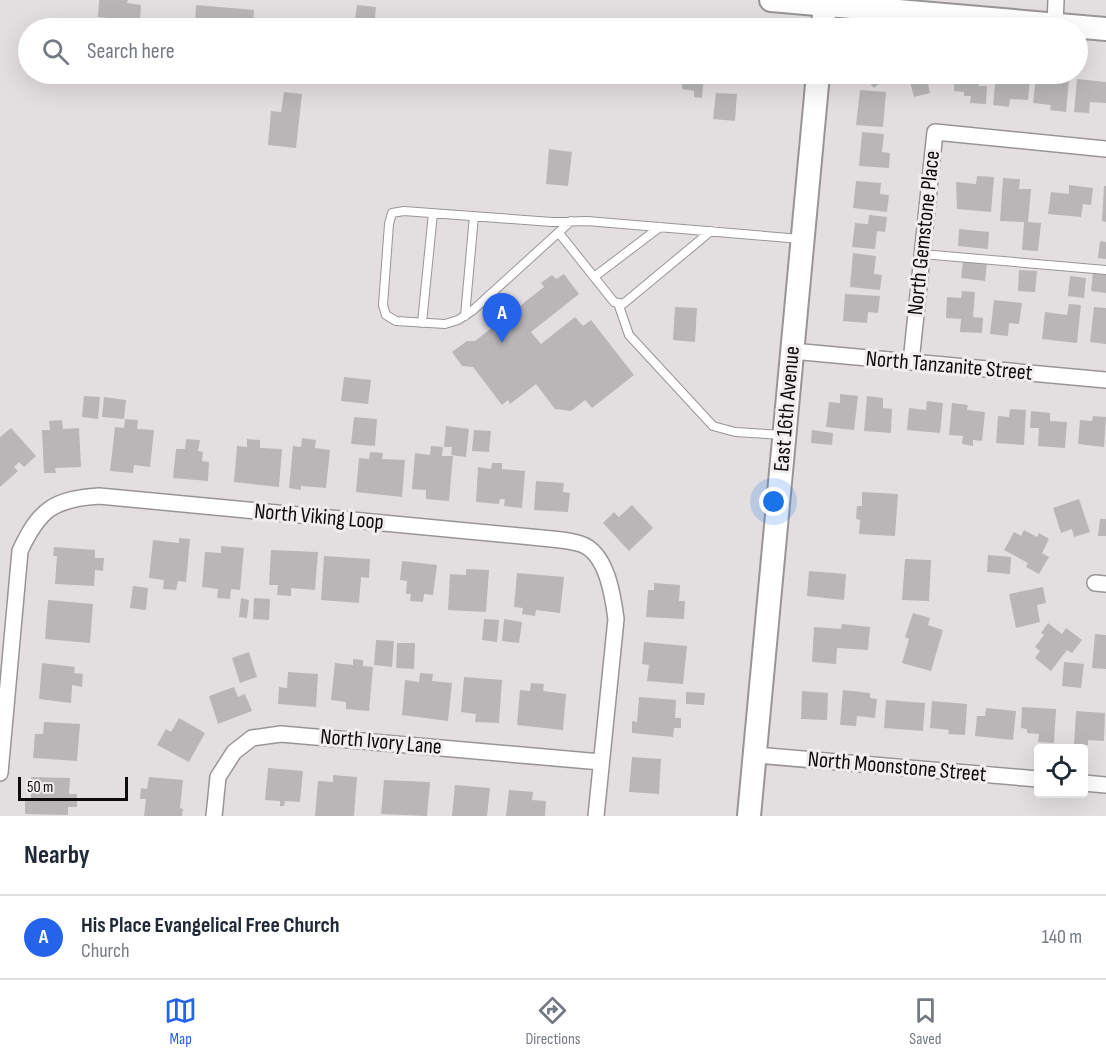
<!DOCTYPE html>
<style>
body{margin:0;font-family:"Sofia Sans Condensed",sans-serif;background:#f2f2f3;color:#1f2937}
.controls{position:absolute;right:18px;bottom:18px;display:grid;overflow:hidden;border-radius:6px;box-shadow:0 6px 24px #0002}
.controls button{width:54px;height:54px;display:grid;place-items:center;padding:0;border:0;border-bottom:2px solid #e0e1e3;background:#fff;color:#1f2937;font:30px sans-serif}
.scale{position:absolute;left:18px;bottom:15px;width:110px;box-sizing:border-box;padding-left:6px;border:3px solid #0d0c0c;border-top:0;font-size:16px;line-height:21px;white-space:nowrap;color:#0d0c0c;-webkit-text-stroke:4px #f1edee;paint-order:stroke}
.you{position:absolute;left:774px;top:502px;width:21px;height:21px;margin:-15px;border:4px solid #fff;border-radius:50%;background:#1a73e8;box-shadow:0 0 0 9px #1a73e833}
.badge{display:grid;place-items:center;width:39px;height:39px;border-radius:50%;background:#2563eb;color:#fff;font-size:20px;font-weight:700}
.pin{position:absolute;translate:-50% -50px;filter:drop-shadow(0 2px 3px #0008)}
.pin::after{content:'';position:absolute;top:32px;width:21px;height:18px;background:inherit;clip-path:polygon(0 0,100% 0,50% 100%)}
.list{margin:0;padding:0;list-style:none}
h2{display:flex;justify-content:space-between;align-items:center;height:78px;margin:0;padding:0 24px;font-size:26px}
h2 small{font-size:20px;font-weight:400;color:#747a83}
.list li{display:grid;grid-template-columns:39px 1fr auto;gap:18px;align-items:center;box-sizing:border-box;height:84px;padding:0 24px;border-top:2px solid #e0e1e3}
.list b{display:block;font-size:22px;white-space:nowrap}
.list p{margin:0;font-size:20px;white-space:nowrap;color:#747a83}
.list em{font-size:20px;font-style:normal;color:#747a83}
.icon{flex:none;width:33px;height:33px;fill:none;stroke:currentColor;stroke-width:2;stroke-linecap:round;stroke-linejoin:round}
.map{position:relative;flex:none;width:1106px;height:816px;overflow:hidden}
.search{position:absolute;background:#fff;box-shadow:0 6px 24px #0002;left:18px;right:18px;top:18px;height:66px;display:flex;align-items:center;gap:15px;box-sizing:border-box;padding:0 21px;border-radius:33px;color:#747a83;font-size:22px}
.sheet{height:162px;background:#fff}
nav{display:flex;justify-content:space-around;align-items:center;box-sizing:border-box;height:84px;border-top:2px solid #e0e1e3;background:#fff;font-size:16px;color:#747a83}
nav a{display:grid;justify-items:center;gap:3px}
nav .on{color:#2563eb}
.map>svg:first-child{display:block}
</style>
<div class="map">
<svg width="1106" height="816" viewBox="0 0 1106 816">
<rect width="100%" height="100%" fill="#e3dfe1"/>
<path fill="#b9b6b8" d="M99,0H128L127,3L141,5L140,21L98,17Z
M196,5L254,10L253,28L195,26Z
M357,5L376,7L374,28H330L331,18L355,20Z
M683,74L704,75L702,98L694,97V91L682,89Z
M861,74H890L874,88Z
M908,74H943L944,80L928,84L930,93L914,97Z
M955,74H980L979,86H987L986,104L970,103L971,96H964V92L954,91Z
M996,75L1030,78L1028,100L1010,99L1009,107L993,105Z
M1036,76L1069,80L1066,112L1050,110L1051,105L1033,103Z
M1077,79L1106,82V103L1090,102L1089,113L1074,112Z
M860,90L886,92L883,127L856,125Z
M284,92L302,94L296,148L268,145L271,111L281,112Z
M716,93L737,94L735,121L713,119Z
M862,132L884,134L882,152L890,153L889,168L859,166Z
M549,149L572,152L568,186L546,184Z
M977,176L994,177L991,212L957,209L956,182L976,184Z
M1003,178L1020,179L1019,189H1031L1028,222L1041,223L1038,251L1022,250L1024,222L1000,221Z
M856,181L881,183L880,194L889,195L887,212L853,208Z
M1069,185L1093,188L1091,205L1083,204L1081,217L1048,214L1051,192L1069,194Z
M1104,186H1106V222L1102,221Z
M869,215L887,217L885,232L877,231L875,249L852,247L855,223L868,224Z
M959,229L989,232L988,249L958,246Z
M1100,241L1106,242V259L1098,258Z
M853,253L876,256L874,274L882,275L880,290L850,287Z
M963,261L987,263L985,281L961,278Z
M1019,270L1037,271L1035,292L1018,291Z
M1093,272L1106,274V293L1091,291Z
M564,274L579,294L531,332L541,344L575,317L583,326L591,320L634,375L592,408L585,400L571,411L555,409L536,384L510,404L508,400L502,405L473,367L462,366L452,352L467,341H475L544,287L541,283L552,275L556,279Z
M1070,276L1086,278L1084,298L1068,296Z
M962,291L975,292L973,317L983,318L982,333L960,332L961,319L946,318L947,297L961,298Z
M845,294L880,296L878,313L868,312L867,323L843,321Z
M994,300L1022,303L1019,324L1009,323L1008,336L990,334Z
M1069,304L1081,305L1077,343L1042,339L1045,312L1067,315Z
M675,307L697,308L695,342L673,340Z
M1094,307L1106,308V344L1090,342Z
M344,377L371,380L368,404L341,401Z
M840,394L858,396L854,430L826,427L829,402L840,403Z
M84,396L100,397L98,419L82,417Z
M867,396L883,398V408L892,409L891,433L864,431Z
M104,397L126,400L124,419L102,417Z
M927,401L943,403L940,433L907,430L909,408L926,410Z
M952,403L968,405L967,410L985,412L982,441L973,440V446L962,444L963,436L949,435Z
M1010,409L1026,410L1024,445L996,443L998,416L1009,417Z
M1031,411L1050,413V421L1067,422L1065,448L1038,446L1039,428H1030Z
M1093,416L1106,417L1104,447L1078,444L1080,420L1092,421Z
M354,417L377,419L375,446L351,444Z
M125,419L138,420L137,429L154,430L150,467L134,465L133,473L110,471L115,427L124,428Z
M62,420L63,429L79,428L81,467L55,468L56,473H44L42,430H50L49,421Z
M446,426L469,429L466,457L451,455L452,447H444Z
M11,428L36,456L24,467L19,462L14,467L18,471L0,487V437Z
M474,430L491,431L489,452L472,451Z
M812,430L833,433L832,445L811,443Z
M302,438L316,440L315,448L330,450L326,488L301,486V490L289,488L293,446L301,447Z
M186,439L200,440L198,451L203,452L202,461L209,462L208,481L173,478L176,449H185Z
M247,439L260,440V448L282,449L279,487L234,482L237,446L247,447Z
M431,446L443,447L442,456H453L449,501L426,499V490L412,489L415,453L430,455Z
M370,452L383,453L382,459L405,460L402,497L356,492L359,458L369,459Z
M492,463H502V469L525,471L522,508L504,506L505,499H500L499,504L476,502L478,467L491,469Z
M536,481L564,483L563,492L570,493L568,512L534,510Z
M862,492L898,494L895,536L859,534L860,520L856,519L857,506H862Z
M1079,499L1090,532L1074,537L1072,529L1061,533L1053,508Z
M632,505L653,528L629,551L603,523L614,512L619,517Z
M1100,519H1106V536H1098Z
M1024,530L1037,537L1039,533L1049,539L1042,553L1049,557L1039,574L1026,567L1028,563L1004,550L1014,532L1021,536Z
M179,538L190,539L186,582L178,581L176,590L163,589L164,580L149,578L153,540L179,543Z
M221,546L244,548L240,590L231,589L230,599L217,598L218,589L202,587L205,552L221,553Z
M54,547L95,550V558H104L103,571L95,570L94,586L55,584L57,556H53Z
M271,550L318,552L315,590L291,588V596L277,595L278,585H269Z
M988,555L1011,557L1010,574L987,572Z
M324,556L370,559L369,578L361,577L359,603L321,600Z
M905,559L931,560L929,601L902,600Z
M402,561L437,565L433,595L424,594L423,602L410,601L411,594H406L407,581L400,580Z
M466,569L489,570L486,612L448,610L450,574L466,575Z
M809,571L846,574L844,600L807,596Z
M517,573L564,577L560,613L536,610L535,616L522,614L523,608L514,607Z
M654,583L680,585L679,601H685L684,619L646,617L648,590H654Z
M133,586L148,588L146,610L130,608Z
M1043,587L1046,603L1037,605L1040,622L1016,628L1009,594Z
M241,598L249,600L247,618L239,617Z
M254,598L270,599L269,620L253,619Z
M48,600L93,604L90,643L45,639Z
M913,613L930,618L928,625L943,630L931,671L902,663L909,639L905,637Z
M484,619L499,620L497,642L482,640Z
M504,619L522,622L519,643L502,641Z
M1048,623L1062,634L1066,628L1082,640L1072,653L1067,650L1051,671L1035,658L1040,651L1035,647L1044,635L1041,633Z
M842,624L870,627L868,650L837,648L836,664L812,662L814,627L841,629Z
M1095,634L1106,635V669L1092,668Z
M376,640L394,641L392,667L374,665Z
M644,642L687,646L683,684L647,681L649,665L642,664Z
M397,643H415L414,669L396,668Z
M249,652L257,677L240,683L232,658Z
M353,659L363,660V666L373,667L369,711L346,709V702L331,700L335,663L353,665Z
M1064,662L1084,664L1081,688L1062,686Z
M42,663L75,667L74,673L83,674L82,687L72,685L71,703L39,699Z
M288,672L318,674L316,707L278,704L279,687L287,688Z
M420,673L433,674L432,681L452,683L448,721L402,715L405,680L419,682Z
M464,677L502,680L499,723L475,722L476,714L461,712Z
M531,683L544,684L543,691L566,694L563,730L517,725L520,690L530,691Z
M234,687L238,697L245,694L252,711L218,724L209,696Z
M843,690L870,693V698L877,699L875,718L857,716L856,726L840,725Z
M802,691L828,693L827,720L801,719Z
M686,692L705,693L704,705L686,704Z
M639,697L676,700L675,718H681V728H674L673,737L632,733V721L637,722Z
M886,700L925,703L923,731L884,728Z
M932,701L967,704L965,735L948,734L949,730L930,728Z
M1022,707L1056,709L1054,743L1038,742L1039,734L1027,733V729L1021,728Z
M986,708L1016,711L1013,740L975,736L977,716H985Z
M1076,711L1105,713L1104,741L1088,740V745H1074Z
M179,718L205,733L189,762L157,745L166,729L171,732Z
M44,722L80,724L77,761L33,758L35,734H43Z
M632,757L661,759L659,794L629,792Z
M268,768L303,771L300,802L285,801L284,806H280V801L265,800Z
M333,775L357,777L354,816H315L318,781L333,782Z
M31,777L70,778L69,794H77V807H68V815L25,814V801H31Z
M149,777L183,780L180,808L183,809L182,816H144L146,799H140L141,788L147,789Z
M384,780L430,782L427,816L381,814Z
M455,785L490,788L487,816H452Z
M509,790L533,792L532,800L546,801L545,816H506Z"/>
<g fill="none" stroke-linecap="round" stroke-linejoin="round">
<g stroke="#999596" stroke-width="10">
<path id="lane" d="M571,221L472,311L458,320L445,324L396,321L386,315L383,305L389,224L392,213L404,211L552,222L587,221L801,239
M559,233L614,302L623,304L711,231
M922,254L1106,270
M594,277L660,227
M618,303L629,335L713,426L735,432L783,435
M465,316L474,216
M422,323L433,213"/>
</g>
<g stroke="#999596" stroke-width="18">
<path id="street" d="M1055,24L1056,0
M792,351L1106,380
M911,362L935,132L1106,149
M1095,583L1106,584
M755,755L1038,779
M0,773L20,551C39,510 53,499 99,496L552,539C561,540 572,541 581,544C607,553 613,596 616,619L596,816
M1084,783L1106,785
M214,816L218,777L234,752L252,738L281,734L601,762"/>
</g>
<g stroke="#999596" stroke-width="26">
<path id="secondary" d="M771,0L1106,29
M823,28L825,0
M749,816L818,74"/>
</g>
<use href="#lane" stroke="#fff" stroke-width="8"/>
<use href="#street" stroke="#fff" stroke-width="15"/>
<use href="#secondary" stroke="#fff" stroke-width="22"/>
</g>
<g text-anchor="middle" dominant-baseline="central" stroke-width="6" stroke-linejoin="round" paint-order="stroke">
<g font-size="22" fill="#0d0c0c" stroke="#f1edee">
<text transform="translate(924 233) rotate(-84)">North Gemstone Place</text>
<text transform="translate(949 366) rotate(5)">North Tanzanite Street</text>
<text transform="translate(787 409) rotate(-85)">East 16th Avenue</text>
<text transform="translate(319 517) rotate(5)">North Viking Loop</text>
<text transform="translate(381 742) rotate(5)">North Ivory Lane</text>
<text transform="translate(897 767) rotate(5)">North Moonstone Street</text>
</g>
</g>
</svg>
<div class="controls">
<button><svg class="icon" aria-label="locate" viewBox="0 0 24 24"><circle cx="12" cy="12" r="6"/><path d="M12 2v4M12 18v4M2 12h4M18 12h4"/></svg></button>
</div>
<div class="scale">50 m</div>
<div class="you"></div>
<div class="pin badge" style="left:502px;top:343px">A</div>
<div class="search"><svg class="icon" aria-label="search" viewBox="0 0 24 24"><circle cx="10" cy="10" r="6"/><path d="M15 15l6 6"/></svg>Search here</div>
</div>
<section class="sheet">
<h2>Nearby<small></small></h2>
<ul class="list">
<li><span class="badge">A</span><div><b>His Place Evangelical Free Church</b><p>Church</p></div><em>140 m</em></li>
</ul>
</section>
<nav>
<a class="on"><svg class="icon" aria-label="map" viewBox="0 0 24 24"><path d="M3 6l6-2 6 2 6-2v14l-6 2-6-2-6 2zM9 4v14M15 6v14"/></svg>Map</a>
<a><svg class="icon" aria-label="directions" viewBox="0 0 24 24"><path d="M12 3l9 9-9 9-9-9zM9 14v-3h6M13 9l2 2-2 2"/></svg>Directions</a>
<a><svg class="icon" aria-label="saved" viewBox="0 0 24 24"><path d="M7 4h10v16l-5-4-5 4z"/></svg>Saved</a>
</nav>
